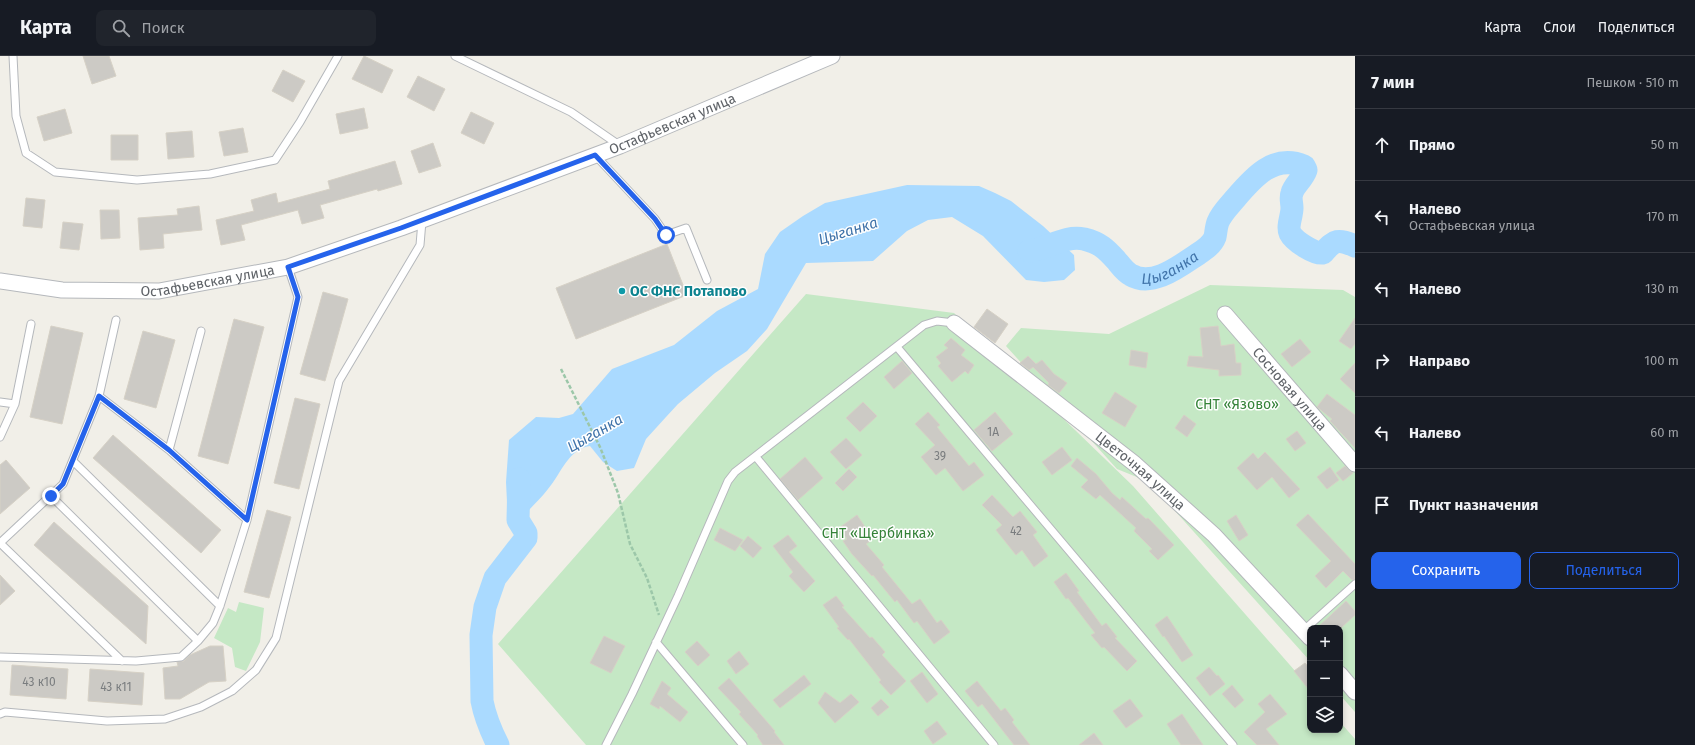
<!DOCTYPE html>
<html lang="ru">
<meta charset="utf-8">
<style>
body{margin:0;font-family:"Fira Sans",sans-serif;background:#20242c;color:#f1f3f6}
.controls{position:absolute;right:12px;bottom:12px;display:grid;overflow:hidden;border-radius:8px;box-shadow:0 2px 6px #0003}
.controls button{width:36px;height:36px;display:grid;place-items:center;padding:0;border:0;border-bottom:1px solid #363941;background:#171b24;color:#f1f3f6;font:20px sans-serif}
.stop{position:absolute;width:12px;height:12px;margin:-9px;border:3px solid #2563eb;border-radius:50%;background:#fff}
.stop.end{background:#2563eb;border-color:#fff;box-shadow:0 1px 4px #0008}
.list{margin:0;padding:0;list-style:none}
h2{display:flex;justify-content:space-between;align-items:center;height:52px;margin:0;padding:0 16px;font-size:17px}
h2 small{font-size:13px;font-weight:400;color:#9ea1a6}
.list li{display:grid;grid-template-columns:26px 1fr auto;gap:12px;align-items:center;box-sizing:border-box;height:72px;padding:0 16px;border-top:1px solid #363941}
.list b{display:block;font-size:15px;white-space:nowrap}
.list p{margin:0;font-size:13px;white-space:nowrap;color:#9ea1a6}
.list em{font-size:13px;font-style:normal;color:#9ea1a6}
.actions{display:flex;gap:8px;padding:12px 16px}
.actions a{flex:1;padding:9px 0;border:1px solid #2563eb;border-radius:8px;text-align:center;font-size:14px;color:#2563eb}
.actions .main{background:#2563eb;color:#fff}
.icon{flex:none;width:22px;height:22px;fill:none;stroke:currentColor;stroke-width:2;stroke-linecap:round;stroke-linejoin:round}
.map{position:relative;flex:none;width:1355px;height:689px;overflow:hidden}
header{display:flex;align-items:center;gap:24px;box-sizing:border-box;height:56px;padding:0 20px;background:#171b24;border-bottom:1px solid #363941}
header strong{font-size:19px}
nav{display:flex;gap:22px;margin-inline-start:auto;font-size:14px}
.search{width:280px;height:36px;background:#20242c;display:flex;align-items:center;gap:10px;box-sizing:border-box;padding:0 14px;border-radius:8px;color:#9ea1a6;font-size:15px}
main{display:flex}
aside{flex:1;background:#171b24}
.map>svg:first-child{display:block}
</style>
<header>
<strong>Карта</strong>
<div class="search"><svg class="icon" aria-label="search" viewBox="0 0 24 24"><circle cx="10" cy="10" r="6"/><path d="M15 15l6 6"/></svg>Поиск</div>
<nav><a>Карта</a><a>Слои</a><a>Поделиться</a></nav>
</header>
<main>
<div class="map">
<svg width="1355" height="689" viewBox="0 0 1355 689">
<rect width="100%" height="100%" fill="#f1efe8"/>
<path fill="#c5e8c5" d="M1210,229L1343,234L1355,241V656L1340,639V572H1310V605L1149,426L1117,413L1006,290L1021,272L1109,278Z
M806,238L954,257L1133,430L1310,632V674H1340V666L1355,683V689H586L498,588Z
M239,546L264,552L260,586L246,615L235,611L232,592L214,582L228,552L236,556Z"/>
<path fill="#aadaff" d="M907,129L979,130L995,137L1011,145L1043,170L1074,199L1075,214L1064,224L1044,226L1026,224L983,180L952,161L928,164L907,175L873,205L806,207L767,273L747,295L715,317L678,348L666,361L646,383L634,412L617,415L603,406L590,390C568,393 561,418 548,433C542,441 535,447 529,454H518L507,446L506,426L509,384L536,361L559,362L573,358L612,313L674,289L717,255L758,233L765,198L780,176L803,160L825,147Z"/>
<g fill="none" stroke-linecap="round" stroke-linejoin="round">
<g stroke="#aadaff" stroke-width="23">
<path id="s1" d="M1029,195C1048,193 1064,179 1084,183C1100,187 1106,193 1116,204C1121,210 1125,216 1131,219C1153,232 1181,209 1198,198C1204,194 1212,189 1215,181C1216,177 1216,171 1218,166C1221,158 1228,151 1234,144C1252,123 1273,97 1304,110L1306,114C1303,123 1294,129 1292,137C1290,142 1292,147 1292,152C1292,160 1287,170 1290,177C1294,185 1314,198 1323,197C1335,183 1338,183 1355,190"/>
<path d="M498,689C491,675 485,661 482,645L481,579L485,551L495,522L526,482V477L518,464L519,423"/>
</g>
</g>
<path fill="#cccac5" stroke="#d6d1c6" d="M83,0H109L116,20L92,28Z
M364,0L393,14L382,37L352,23Z
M283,14L305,25L293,46L272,35Z
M418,20L445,33L434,55L407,41Z
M364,52L368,72L340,78L336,58Z
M65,53L72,77L44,85L37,61Z
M471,56L494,67L484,88L461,77Z
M243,72L248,96L224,100L219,76Z
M192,75L194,101L168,103L166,77Z
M111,79H138V104H111Z
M433,87L441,110L419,117L411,95Z
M395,105L402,128L378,135L377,133L320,149L324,162L302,168L298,154L241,169L245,184L221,189L216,164L254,155L251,144L276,137L278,147L330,133L328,125Z
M26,142L45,144L42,172L23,170Z
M199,150L202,174L163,178L164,192L140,194L138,162L178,159L177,153Z
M100,154H119L120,182L101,183Z
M63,166L83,168L79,194L60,192Z
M667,188L687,239L576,283L556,232Z
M323,236L348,243L325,325L300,318Z
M987,253L1008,268L995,287L974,271Z
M1355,262V288L1351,293L1339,285Z
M234,263L264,271L228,408L198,400Z
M51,270L83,277L62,368L30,361Z
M1218,270L1221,290L1234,288L1236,307H1241V319L1219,320V314L1187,310L1189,300L1203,301L1200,272Z
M143,275L175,284L156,352L124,343Z
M951,282L965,294L961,299L974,309L968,318L965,315L952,326L938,310L941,307L936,301L948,292L944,289Z
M1300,283L1311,296L1292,311L1281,298Z
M1131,294L1148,297L1146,312L1129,309Z
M1028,300L1036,308L1042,304L1054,318L1067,327L1059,337L1048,329L1049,327L1033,311L1029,314L1020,307Z
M902,305L912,317L894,333L884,321Z
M1355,307V337L1340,323Z
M1115,336L1137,350L1125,371L1102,357Z
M1327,338L1355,359V392L1330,365L1332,363L1317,351Z
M295,342L320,348L299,433L274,427Z
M863,346L877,360L860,376L846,362Z
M928,356L940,369L937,371L969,410L974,406L984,419L963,435L945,412L936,419L921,401L935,389L915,368Z
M995,356L1013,378L992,395L974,374Z
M1184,359L1196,368L1187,381L1175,372Z
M1297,375L1306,387L1295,395L1286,383Z
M113,379L221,474L201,497L93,402Z
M846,382L862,399L846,413L830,396Z
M1062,391L1072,404L1052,419L1042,406Z
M1265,396L1300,433L1289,442L1272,421L1257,434L1237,412L1253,397L1258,403Z
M805,401L823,422L798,444L780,423Z
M1077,402L1096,418L1112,437L1120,444L1122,441L1146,463L1148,462L1174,489L1158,504L1149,495L1152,493L1134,475L1136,472L1100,439L1096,443L1081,431L1088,424L1071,410Z
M6,404L30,432L0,458V409Z
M1345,410L1353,417L1343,425L1336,417Z
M1330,411L1339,424L1327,433L1317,421Z
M849,413L857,421L843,435L835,427Z
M992,439L1013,461L1020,455L1037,476L1033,479L1048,500L1034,511L1022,494L1016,499L996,474L1002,469L982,449Z
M267,454L291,461L269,542L244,536Z
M1308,458L1355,508V523L1352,524L1343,515L1326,532L1315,520L1331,505L1296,469Z
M857,459L873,483L866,488L884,509L882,511L912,548L920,543L937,567L941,564L950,576L934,588L917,565L914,567L897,544L895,546L873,519L872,520L852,498L843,485L847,483L839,472Z
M1236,459L1248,479L1239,485L1227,465Z
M54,466L148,550L146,588L34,489Z
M720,472L743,484L735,495L714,484Z
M788,479L797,490L789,496L815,525L804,536L789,520L793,516L773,490Z
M748,480L762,492L753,502L740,490Z
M1066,517L1079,535L1077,536L1102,570L1106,567L1117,581L1115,582L1137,605L1127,615L1104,591L1102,592L1091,579L1095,577L1068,542L1066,543L1054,526Z
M0,519L15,535L0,549Z
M836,540L844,550L842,551L870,582L872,581L885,596L882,599L906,625L891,639L879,626L881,624L849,583L848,584L837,572L839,571L823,549Z
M1346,545L1355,555V559L1341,572H1317Z
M1167,560L1193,599L1182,606L1164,580L1163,581L1155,569Z
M604,580L625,590L611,617L590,607Z
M697,585L710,599L698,610L685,596Z
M210,590H223L226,625L209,626L180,643H165L163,612L178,610L177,606L184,605L190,599Z
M739,595L749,608L736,618L727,605Z
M1305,607L1310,613V635L1294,615Z
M12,609L68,613L66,643L10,639Z
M1209,611L1217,620L1218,619L1225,628L1210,640L1196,622Z
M90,613L144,617L142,649L88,645Z
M922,616L938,638L927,647L910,625Z
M804,619L811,628L780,652L773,644Z
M729,622L775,675L774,676L784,689H763L757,680L758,679L739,658L741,656L718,632Z
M662,625L671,632L667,638L688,656L680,666L660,650L659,653L650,648Z
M977,625L1001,655L1005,652L1014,664L1012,666L1030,689H1014L982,648L978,651L965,635Z
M1232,629L1244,644L1235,652L1222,638Z
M825,636L840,647L851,638L859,646L835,667L818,647Z
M1270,638L1287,658L1266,673L1279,689H1257L1244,676L1265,656L1258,648Z
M881,643L889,651L878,660L871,652Z
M1130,643L1143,660L1126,672L1113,655Z
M1182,658L1203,689H1181L1167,668Z
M937,665L947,678L933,688L924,675Z
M1094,677L1103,689H1079Z"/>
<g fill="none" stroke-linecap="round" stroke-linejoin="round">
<g stroke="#b5b8bc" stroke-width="9">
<path id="service" d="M13,0L16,60L26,97L55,116L137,124L210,118L275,104L300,66L338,0
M455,0L571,56L619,89
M595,99L655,163L666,179L686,172L707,224
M897,291L1233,689
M99,340L116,264
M0,346L15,348
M0,381L15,348L31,268
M169,394L201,275
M756,401L994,689
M73,405L220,550
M51,440L198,585
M0,487L63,428L99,340L169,394L247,464
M0,487L122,605
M1304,574L1355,528
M656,586L743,689
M0,601L136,605L181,601L198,585L213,567L220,550L247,464L298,241L288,211
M0,658L5,656L107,665L165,663L201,651L232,635L256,614L276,582L339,325L420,189L422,165
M606,689L632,638L678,540L728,425L735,416L924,269L937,265L954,267"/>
</g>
<g stroke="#b5b8bc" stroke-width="17">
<g id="minor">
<path id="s2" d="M0,225L62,234L159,235L288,211L401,172L620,90L832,0"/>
<path id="s3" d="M1225,258L1355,408"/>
<path id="s4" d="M954,267L1135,408L1214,479L1310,582"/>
<path d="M1340,618L1355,636"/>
</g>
</g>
<path stroke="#9cc7a9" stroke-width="2.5" stroke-dasharray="4 2" stroke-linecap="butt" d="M561,313L600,391L618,437L630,488L647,522L659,559"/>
<use href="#service" stroke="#fff" stroke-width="7"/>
<use href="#minor" stroke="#fff" stroke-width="15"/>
</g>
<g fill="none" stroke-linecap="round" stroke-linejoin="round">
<path stroke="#2563eb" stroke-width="5" d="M51,440L63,428L99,340L169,394L247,464L298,241L288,211L401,172L595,99L655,163L666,179"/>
</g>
<circle fill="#0f9aa8" stroke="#fff" stroke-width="1.5" cx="622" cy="235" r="4"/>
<g text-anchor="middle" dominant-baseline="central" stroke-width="3" stroke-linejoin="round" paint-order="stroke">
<g font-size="12" fill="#7a7d7f">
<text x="993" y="376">1А</text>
<text x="940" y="400">39</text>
<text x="1016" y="475">42</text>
<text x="39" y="626">43 к10</text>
<text x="116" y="631">43 к11</text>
</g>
<g font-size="14" fill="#5f6368" stroke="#fff">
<text stroke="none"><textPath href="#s2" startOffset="701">Остафьевская улица</textPath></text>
<text stroke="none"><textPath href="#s2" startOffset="209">Остафьевская улица</textPath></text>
<text stroke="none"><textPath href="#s3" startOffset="99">Сосновая улица</textPath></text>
<text stroke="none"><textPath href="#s4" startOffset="238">Цветочная улица</textPath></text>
</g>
<g font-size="14" font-weight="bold" fill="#0d838f" stroke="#fff" text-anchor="start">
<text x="630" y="235">ОС ФНС Потапово</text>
</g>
<g font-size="14" fill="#348238" stroke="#fff">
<text x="1237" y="348">СНТ «Язово»</text>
<text x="878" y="477">СНТ «Щербинка»</text>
</g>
<g font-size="15" font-style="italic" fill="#4174aa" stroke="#fff">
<text transform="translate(848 175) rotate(-17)">Цыганка</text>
<text stroke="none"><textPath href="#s1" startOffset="159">Цыганка</textPath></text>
<text transform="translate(595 377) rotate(-30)">Цыганка</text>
</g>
</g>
</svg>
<div class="controls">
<button>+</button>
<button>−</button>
<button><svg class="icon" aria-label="layers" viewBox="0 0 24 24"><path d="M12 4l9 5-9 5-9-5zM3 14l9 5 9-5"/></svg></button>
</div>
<div class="stop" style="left:666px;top:179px"></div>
<div class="stop end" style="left:51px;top:440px"></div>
</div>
<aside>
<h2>7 мин<small>Пешком · 510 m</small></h2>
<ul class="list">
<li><svg class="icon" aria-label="ahead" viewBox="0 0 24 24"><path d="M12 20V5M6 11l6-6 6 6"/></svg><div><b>Прямо</b></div><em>50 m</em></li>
<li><svg class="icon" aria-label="left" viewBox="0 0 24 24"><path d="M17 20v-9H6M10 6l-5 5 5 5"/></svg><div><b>Налево</b><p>Остафьевская улица</p></div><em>170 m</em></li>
<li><svg class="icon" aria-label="left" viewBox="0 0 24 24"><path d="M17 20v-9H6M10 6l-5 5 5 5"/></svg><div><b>Налево</b></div><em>130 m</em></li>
<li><svg class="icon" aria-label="right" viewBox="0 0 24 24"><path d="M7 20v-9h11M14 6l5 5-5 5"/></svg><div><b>Направо</b></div><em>100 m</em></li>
<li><svg class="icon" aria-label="left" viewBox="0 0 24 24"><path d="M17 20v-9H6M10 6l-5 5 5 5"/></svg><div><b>Налево</b></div><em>60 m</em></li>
<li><svg class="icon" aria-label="arrive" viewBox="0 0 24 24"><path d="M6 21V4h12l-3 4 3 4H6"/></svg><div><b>Пункт назначения</b></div></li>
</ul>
<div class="actions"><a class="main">Сохранить</a><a>Поделиться</a></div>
</aside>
</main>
